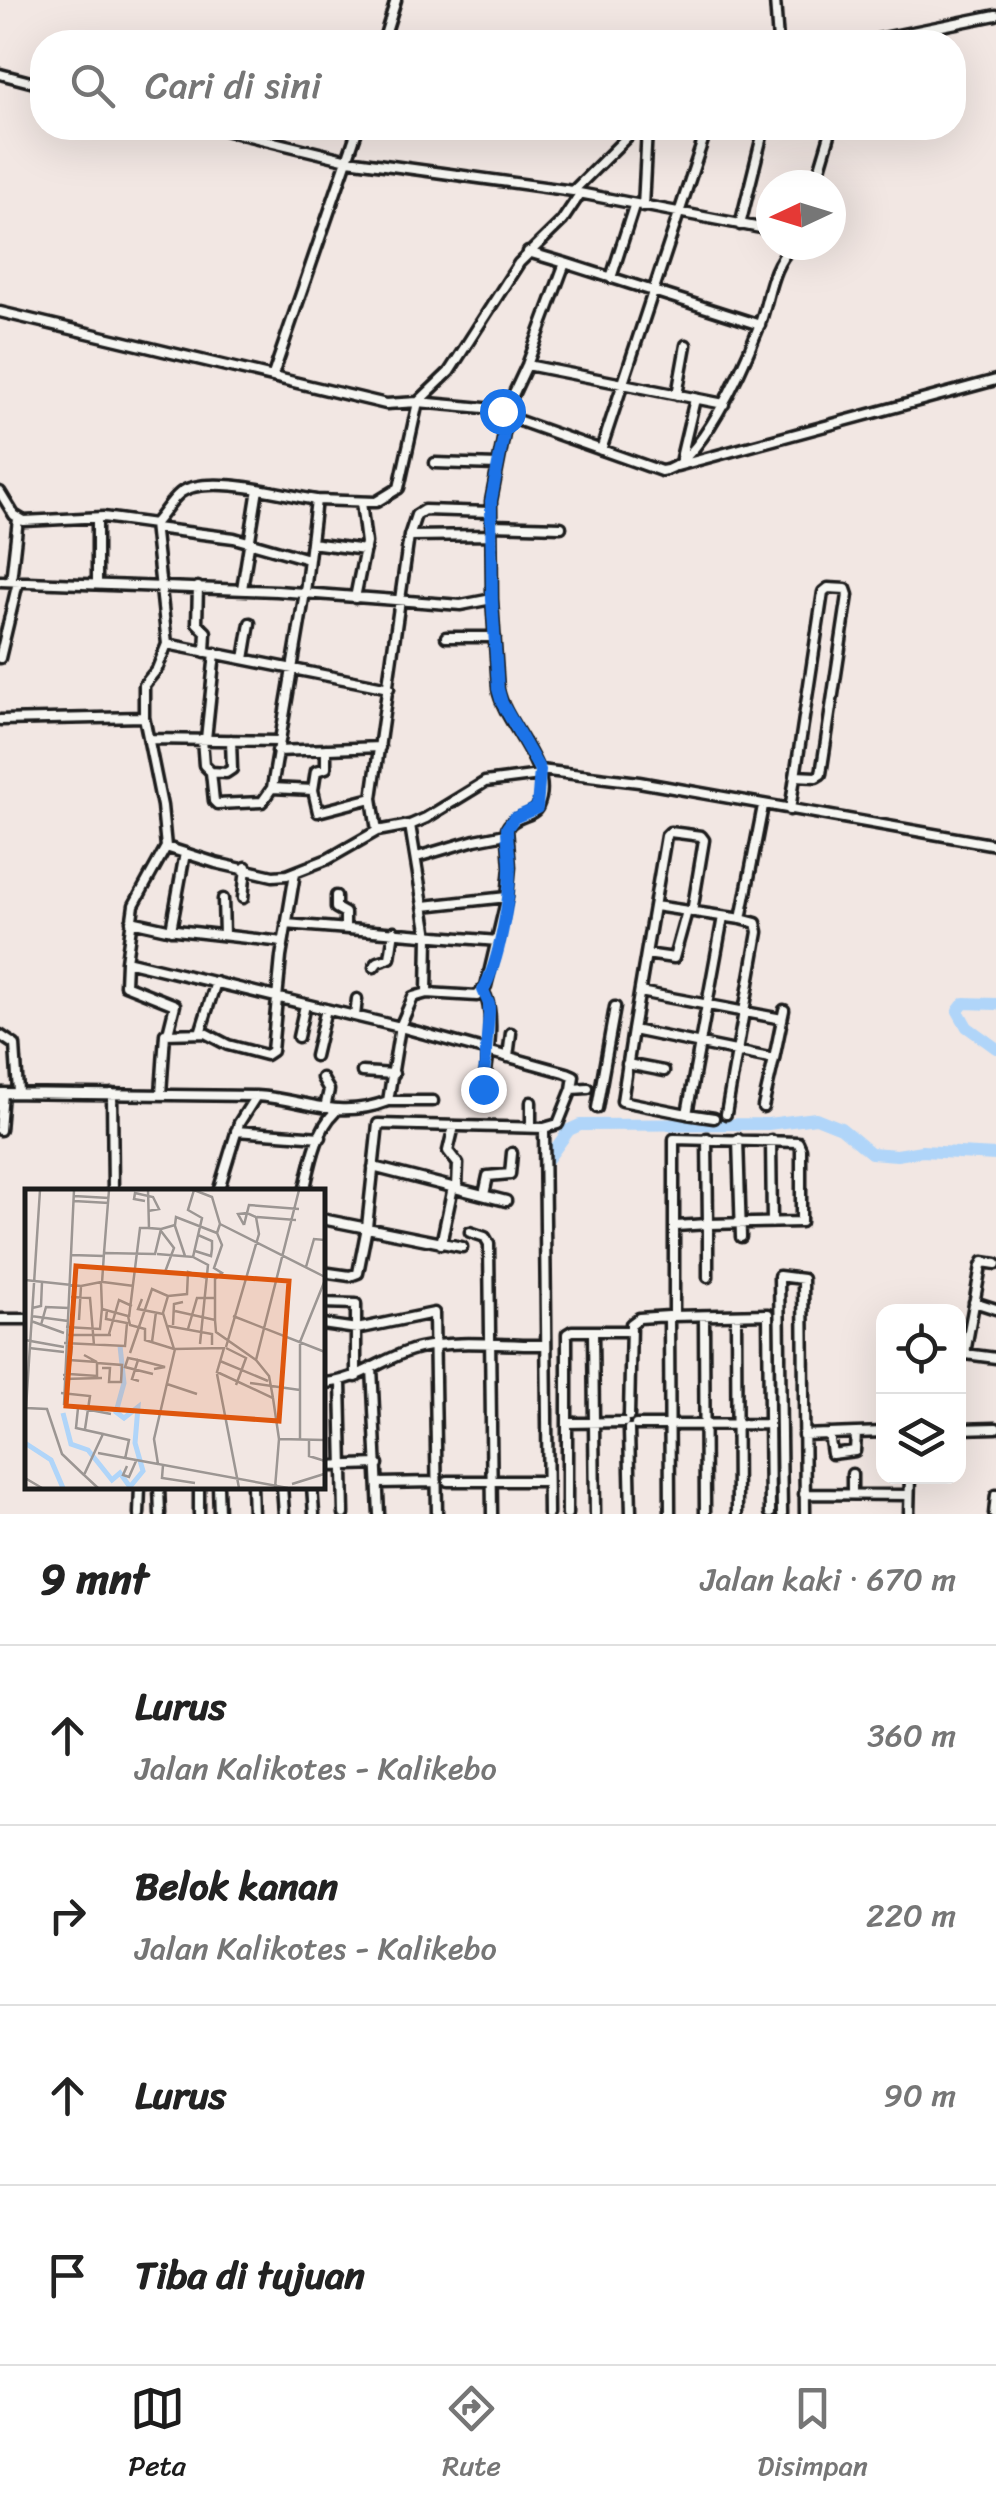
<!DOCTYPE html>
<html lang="id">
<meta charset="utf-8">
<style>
body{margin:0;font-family:Sriracha,sans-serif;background:#f6f6f6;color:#222}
.controls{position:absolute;right:30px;bottom:30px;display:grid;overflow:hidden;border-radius:20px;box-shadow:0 10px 40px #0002}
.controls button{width:90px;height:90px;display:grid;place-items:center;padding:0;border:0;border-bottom:2px solid #e0e0e0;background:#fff;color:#222;font:50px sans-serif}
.compass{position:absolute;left:756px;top:170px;width:90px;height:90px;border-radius:50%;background:#fff;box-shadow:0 10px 40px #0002;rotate:266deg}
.stop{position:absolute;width:30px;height:30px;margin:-22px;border:8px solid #1a73e8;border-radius:50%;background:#fff}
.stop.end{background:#1a73e8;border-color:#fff;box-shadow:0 2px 10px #0008}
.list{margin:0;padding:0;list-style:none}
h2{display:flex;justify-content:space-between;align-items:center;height:130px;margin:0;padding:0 40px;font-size:42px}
h2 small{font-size:32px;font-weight:400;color:#767676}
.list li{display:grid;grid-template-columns:65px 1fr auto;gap:30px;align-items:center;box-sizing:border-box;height:180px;padding:0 40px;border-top:2px solid #e0e0e0}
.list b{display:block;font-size:38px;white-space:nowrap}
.list p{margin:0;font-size:32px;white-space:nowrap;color:#767676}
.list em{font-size:32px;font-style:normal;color:#767676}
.icon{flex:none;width:55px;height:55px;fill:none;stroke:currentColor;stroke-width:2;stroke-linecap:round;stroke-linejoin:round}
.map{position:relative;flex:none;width:996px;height:1514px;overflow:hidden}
.search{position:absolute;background:#fff;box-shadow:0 10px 40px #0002;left:30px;right:30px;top:30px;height:110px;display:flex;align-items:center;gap:25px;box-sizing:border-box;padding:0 35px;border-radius:40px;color:#767676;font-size:38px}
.sheet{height:850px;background:#fff}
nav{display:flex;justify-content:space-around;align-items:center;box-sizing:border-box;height:140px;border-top:2px solid #e0e0e0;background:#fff;font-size:28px;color:#767676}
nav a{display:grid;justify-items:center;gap:5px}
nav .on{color:#1c1c1c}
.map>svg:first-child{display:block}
</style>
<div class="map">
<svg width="996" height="1514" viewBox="0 0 996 1514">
<rect width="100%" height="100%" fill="#f2e7e3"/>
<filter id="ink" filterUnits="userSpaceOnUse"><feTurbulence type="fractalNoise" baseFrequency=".01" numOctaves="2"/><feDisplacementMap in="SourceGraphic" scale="20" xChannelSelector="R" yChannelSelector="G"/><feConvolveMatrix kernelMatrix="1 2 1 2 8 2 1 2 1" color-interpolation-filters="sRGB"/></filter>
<g filter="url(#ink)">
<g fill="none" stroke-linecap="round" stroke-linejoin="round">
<path stroke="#b0d5f9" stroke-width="12" d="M996,1004L964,1003L958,1011L967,1027L996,1048
M543,1166L569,1130L580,1125L768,1124L816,1118L841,1128L871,1153L897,1155L922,1151L996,1155"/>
<path stroke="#c7bebb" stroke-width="8" stroke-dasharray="8 4" stroke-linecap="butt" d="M378,1125L379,1105"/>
<g stroke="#1c1c1c" stroke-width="15">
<path id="minor" d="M775,0L778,42
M383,42L396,0
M863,42L996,15
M0,74L42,85
M216,128L348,160L573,191L636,128
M815,185L832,128
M579,193L771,230
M643,207L647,128
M740,225L764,128
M528,252L565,263
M611,278L634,206
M0,312L386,404L418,402L506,410L514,419
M527,365L724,404
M273,375L358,128
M677,395L686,345
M506,410L527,365L565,263L760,325
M601,450L707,128
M681,458L695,399
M435,463L498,465
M677,466L996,380
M0,492L14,515L24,521L103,517L154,524C163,515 170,501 180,493C206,473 286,495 316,500L305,592L272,788
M316,500L376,502L399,488L418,402L449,372L519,263L562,221L580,194
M154,524L167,644L389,688
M491,525L561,527
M155,528L234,538L308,559
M409,536L491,535
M311,543L365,550
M0,581L277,591L461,605L492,599
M11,581L18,519
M97,582V518
M198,587L197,623L206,632L205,652
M242,589L258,489
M355,598L366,543L361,502
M446,637H495
M0,658L18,582
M244,659L250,623
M144,717V685L157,669L167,644
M0,720L144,717L162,806L166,847
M150,739L279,741
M202,739L204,765L211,772L214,801L217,804L262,802L272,788L313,790L318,812L372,798
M206,739L215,653
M277,751L380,747
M540,770L639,782L996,845
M211,772L226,773L232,769L231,740
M540,775L485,782L426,818L410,825L377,831L328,859L287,875L273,876L216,863L166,847L134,905L126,961L400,1027L567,1073L574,1076L572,1089L588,1088
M313,790L316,771L326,768V749
M790,810L823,592L828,588L846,589L848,595L821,774L816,777L795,776
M410,825L428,936L427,993
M377,831L372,798L409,536L416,515L424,510L491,512
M417,857L475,840L506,834
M336,896V908L345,913V928
M243,898L246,867
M223,899L224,935
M424,906L507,897
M655,906L741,919L763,806
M692,912L704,840L701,836L670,832L666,836L633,1030L774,1059L784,1010
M131,921L167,929L283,942
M286,924L498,941
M171,930L185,853
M646,954L674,958L687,911
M126,961L125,985L175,1005L168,1033
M374,967L378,962L390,958L394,931
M640,992L782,1019
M355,1016L357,999
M633,1030L622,1101L687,1114L723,917
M200,1033L216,982
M0,1035L15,1045L18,1092
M298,1037L305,1005
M315,1056L326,1009
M508,1057L511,1033
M627,1064L664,1071
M362,1072L394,1074
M322,1078L329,1090L325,1108
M483,1091C487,1065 497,1012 483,991
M0,1093L256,1096C307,1099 336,1121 388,1101L400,1027L413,997L427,993L477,996L486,986L507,897L510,867L507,828C514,815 533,818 538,806C556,768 504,725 498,689L492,599L491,501L506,424L514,419L661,471C699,469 745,362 758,329C770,299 769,268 793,245
M112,1094L113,1192
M161,1094L165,1034L205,1033L228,1045L266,1055L272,1051L281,957L295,873
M388,1101H433
M763,1107L774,1059
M597,1108L615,1007
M687,1114L714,1118
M726,1114L758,932L756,923L741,919
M454,1126L448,1151L458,1164L457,1188
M531,1127V1102
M544,1128L558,1124L572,1089
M0,1130L3,1093
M236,1131L321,1137
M738,1139L741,1237
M771,1140L772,1223
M373,1167L506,1201
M218,1192L239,1123L256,1096
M304,1192C310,1167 316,1130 335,1112
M484,1195L488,1176L510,1174L512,1153
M322,1219L462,1247
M676,1226L708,1224L707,1138
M470,1232L485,1237L489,1244L492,1514
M441,1244L453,1187
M322,1272L350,1276L358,1273L367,1227L378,1124L544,1128L548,1514
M974,1302L996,1309
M322,1303L356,1304V1377
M736,1315L737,1514
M672,1316L768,1314L770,1513
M674,1316V1139L798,1142L801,1149V1222L708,1224V1277
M704,1318L705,1514
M0,1319H28
M322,1324L357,1329L434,1313L437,1514
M593,1331L595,1514
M958,1353L996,1358
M965,1353L981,1266L983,1262L996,1264
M372,1367L379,1514
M341,1382L344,1514
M322,1383C359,1382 384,1356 419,1348C458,1339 505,1346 546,1345
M629,1416L631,1324L639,1318L669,1316L670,1514
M567,1423L624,1422
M636,1425L769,1424
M629,1429L631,1514
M958,1429L996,1428
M829,1434L832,1454L855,1451L856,1433L884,1432
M803,1435L856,1433
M322,1466L378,1464
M852,1474V1494
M448,1481H546
M379,1483L436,1482
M159,1486L160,1514
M199,1486V1514
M218,1486L219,1514
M252,1486L253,1514
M282,1486L284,1514
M312,1486L314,1514
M804,1494L909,1495
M139,1514L140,1486
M567,1514V1334L572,1331H629
M782,1514L779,1276L803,1279L805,1514
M909,1514L910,1476
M994,1514L996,1495"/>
</g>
<use href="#minor" stroke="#f6f6f2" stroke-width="8"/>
</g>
</g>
<g fill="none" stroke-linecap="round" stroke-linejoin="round" filter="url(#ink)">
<path stroke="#1a73e8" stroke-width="12" d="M483,1089L489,1013V1004L483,990C499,963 510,900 510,868C510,854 507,841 507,828L514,818L537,808L540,770L502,703L498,689L492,599L491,501L506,424L514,419L502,411"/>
</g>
<g transform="translate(25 1189)">
<rect width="300" height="300" fill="#f2e7e3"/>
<path fill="none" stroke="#b0d5f9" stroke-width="5" d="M95,157L99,194L91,223L99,229L113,218L110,254L118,282L104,299M38,224L46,255L63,261L87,291L95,284L105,298M0,254L26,271L38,299"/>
<path fill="none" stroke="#9c9693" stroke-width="2.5" d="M15,1L1,219L22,220L37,265L59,286M123,1L124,39L136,40M169,1L187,8L195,35L300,88M49,7L84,9M49,12L84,14M120,12L109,10L110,4L128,8L134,20L123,22M232,28L271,31M219,36L213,25L222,24L224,16L274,20M150,37L160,67M136,42L149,59L140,83M170,62L186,67L187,60V52L173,46M79,64L84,1M132,65L168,68L177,29L163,21L169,1M46,66L79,67M168,68L183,76L175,155M281,78L289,50L300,51M0,91L56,97L76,93L77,120L103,127L105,136L120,140V151L149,160L199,159L192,183L248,209L254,250L300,251M78,93L109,97M77,94L79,64L130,65L136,40L150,36L151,28L192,44L195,35M143,107L162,105L163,83L182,89M46,108L65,109L69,156M117,110L113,120L138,125M7,119L16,117L17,93M150,122L190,131V90L197,84L189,79L197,56L192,44M6,127L43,132M208,127L300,163M104,128L115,39H124M54,131L56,97M190,131L191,143L231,171M6,132L39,144M16,136L21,118L44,119M148,136L149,115L158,113M143,137L187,145V156M41,138L75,140L77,119M163,140L172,109H189M84,145L94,111L107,117M41,146H86M0,151L39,158M127,153L131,123M39,154L100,157L102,134L81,130L82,121M201,158L234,45L231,28L222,24L219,36M4,159L39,163M201,159L221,169L211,196M150,160L129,250L133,275L263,299M105,164L127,100L143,107L138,124L149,160M44,171L72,173L59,166M113,171L103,169L100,178L128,185M195,172L243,192M72,174L97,176L96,193H84L85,179H77M44,185L72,187V173M192,185L214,299M38,186L44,185L47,157M38,190L77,189M114,192L107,190L113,171L140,178L129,180M225,194L275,201M142,195L172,205M36,204L65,207L60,240M248,209L244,187L231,171L274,1M39,216L49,1M39,216L86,225M53,219L51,239L78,245L59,286L73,299M78,245L104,251L100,270M275,251V153L300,91M284,251V267L300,272M73,264L133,275M0,270V289L17,299M138,276L137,289L170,294M102,277L98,286L104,288L111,272M267,295L299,285M250,299L254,250"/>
<path fill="#de560d" fill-opacity="0.15" stroke="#de560d" stroke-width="5" d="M51,77L264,92L254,232L41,217Z"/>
<rect width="300" height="300" fill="none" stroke="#1c1c1c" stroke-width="5"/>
</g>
</svg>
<div class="controls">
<button><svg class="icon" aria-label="locate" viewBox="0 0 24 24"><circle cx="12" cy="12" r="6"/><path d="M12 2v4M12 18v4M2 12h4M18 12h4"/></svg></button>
<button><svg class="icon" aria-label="layers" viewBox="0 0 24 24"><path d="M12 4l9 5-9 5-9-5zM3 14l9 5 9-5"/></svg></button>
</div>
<svg class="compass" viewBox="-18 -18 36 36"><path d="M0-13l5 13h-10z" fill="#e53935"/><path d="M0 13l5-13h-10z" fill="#767676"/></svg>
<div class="stop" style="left:502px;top:411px"></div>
<div class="stop end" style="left:483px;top:1089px"></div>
<div class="search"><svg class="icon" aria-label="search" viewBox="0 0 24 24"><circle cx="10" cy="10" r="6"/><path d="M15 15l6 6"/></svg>Cari di sini</div>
</div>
<section class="sheet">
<h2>9 mnt<small>Jalan kaki · 670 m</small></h2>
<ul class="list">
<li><svg class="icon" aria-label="ahead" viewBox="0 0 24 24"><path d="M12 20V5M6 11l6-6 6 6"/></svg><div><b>Lurus</b><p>Jalan Kalikotes - Kalikebo</p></div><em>360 m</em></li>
<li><svg class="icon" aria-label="right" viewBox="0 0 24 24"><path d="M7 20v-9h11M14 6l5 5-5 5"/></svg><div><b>Belok kanan</b><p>Jalan Kalikotes - Kalikebo</p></div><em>220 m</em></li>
<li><svg class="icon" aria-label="ahead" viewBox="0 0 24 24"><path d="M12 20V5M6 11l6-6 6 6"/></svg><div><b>Lurus</b></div><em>90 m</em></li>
<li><svg class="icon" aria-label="arrive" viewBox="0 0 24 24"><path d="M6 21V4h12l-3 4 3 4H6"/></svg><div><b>Tiba di tujuan</b></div></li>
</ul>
</section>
<nav>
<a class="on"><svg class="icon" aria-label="map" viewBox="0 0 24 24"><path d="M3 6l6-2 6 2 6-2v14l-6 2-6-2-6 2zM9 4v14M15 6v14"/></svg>Peta</a>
<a><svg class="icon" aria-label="directions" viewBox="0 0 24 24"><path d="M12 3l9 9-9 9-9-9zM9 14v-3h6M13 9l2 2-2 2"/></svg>Rute</a>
<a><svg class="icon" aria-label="saved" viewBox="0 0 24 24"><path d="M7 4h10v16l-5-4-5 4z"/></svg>Disimpan</a>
</nav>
